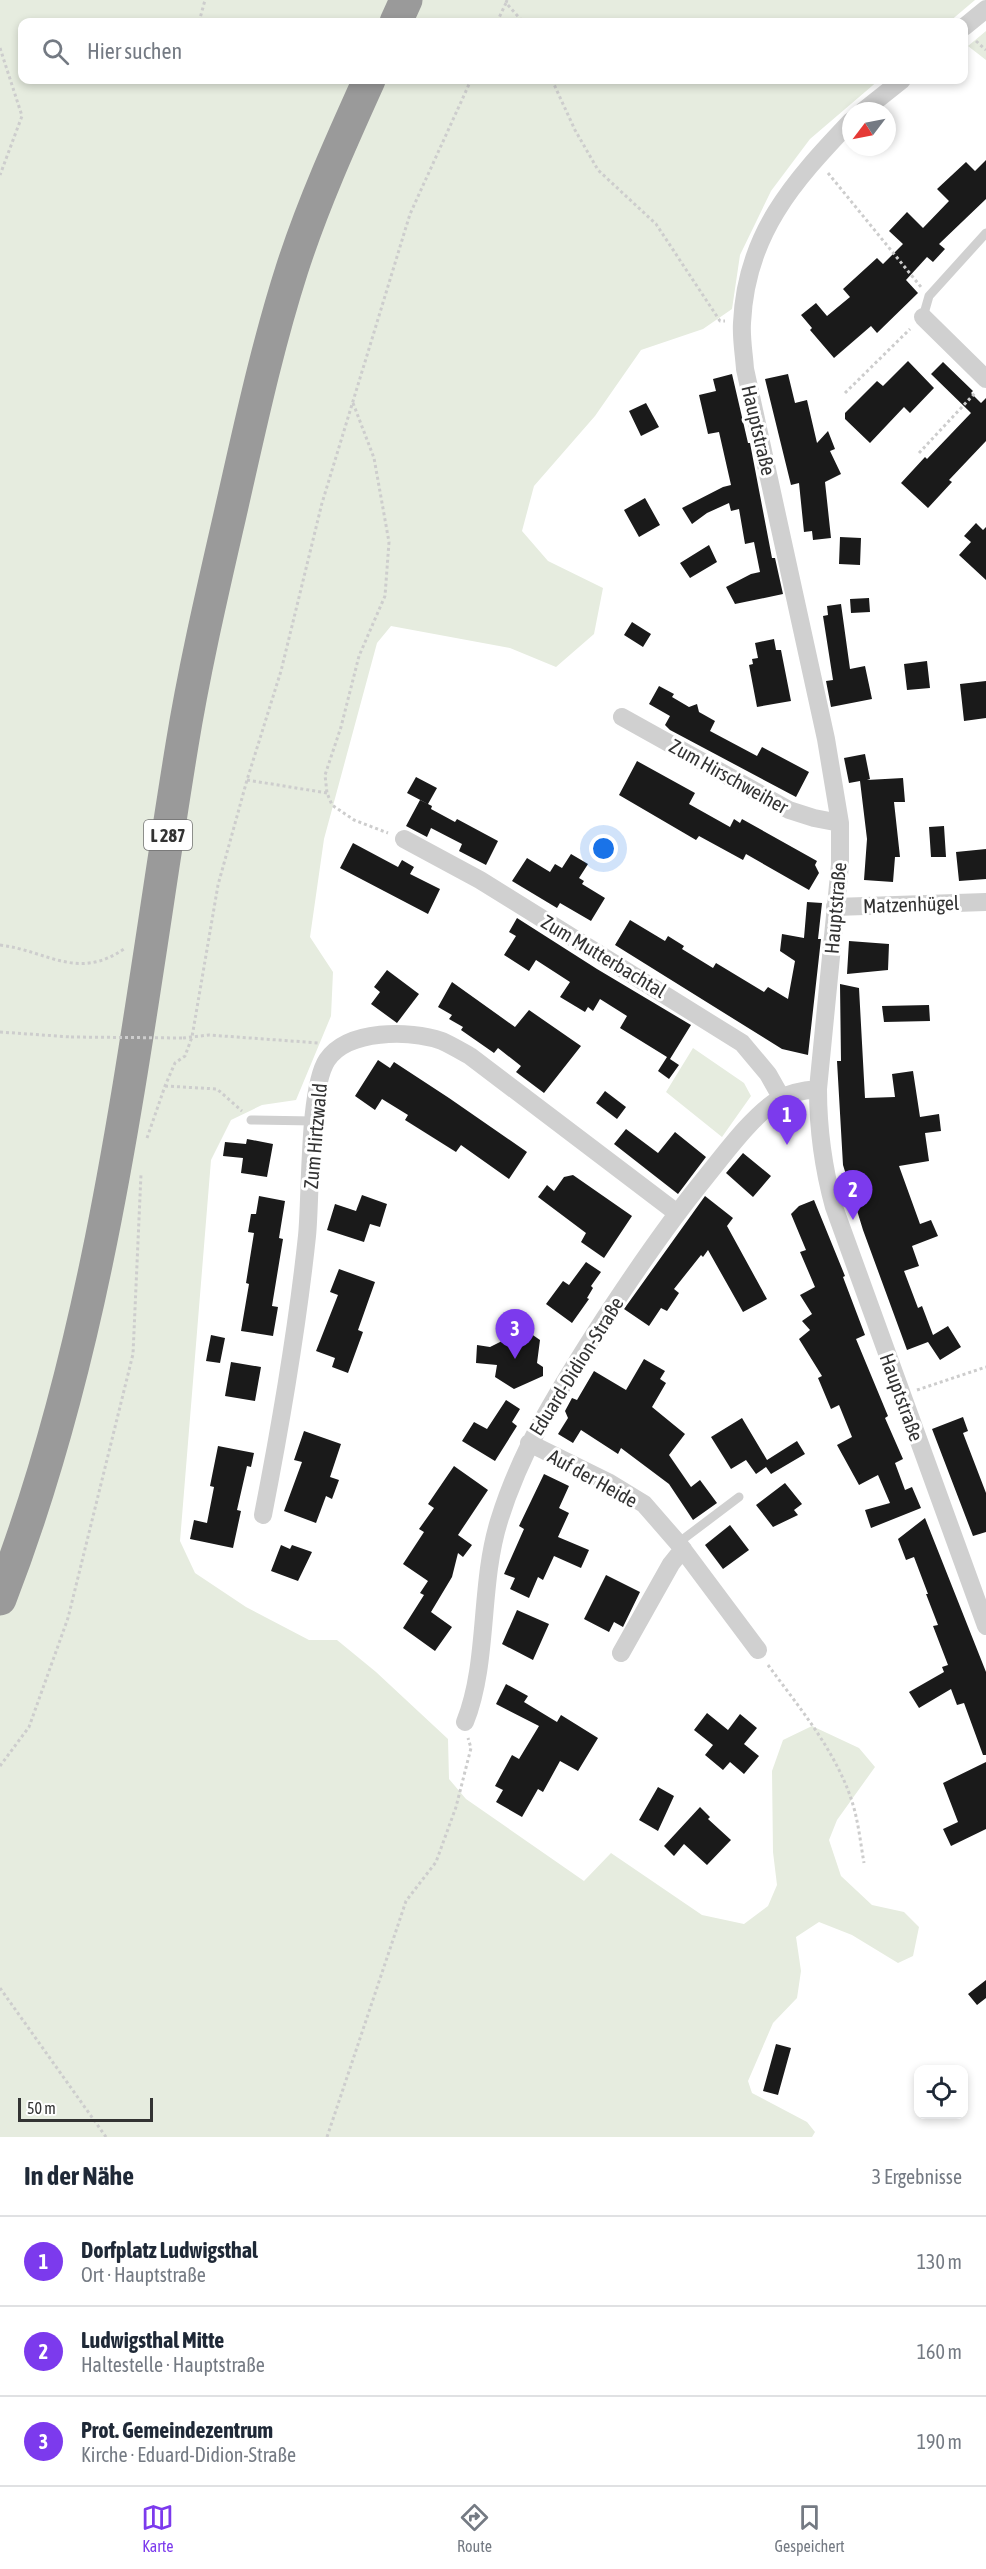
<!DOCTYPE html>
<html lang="de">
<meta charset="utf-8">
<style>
body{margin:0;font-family:"Asap Condensed",sans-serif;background:#f2f2f3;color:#1f2937}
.controls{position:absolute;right:18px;bottom:18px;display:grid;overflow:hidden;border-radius:12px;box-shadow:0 3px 9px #0003}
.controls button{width:54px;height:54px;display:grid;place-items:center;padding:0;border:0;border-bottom:2px solid #e0e1e3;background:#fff;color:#1f2937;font:30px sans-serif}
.compass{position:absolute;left:842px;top:102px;width:54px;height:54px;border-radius:50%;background:#fff;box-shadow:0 3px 9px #0003;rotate:238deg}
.scale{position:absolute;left:18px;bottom:15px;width:135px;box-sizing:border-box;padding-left:6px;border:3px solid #333;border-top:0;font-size:16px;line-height:21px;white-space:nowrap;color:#333;-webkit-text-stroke:4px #fff;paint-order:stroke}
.you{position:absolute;left:604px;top:849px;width:21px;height:21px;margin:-15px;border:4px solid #fff;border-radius:50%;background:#1a73e8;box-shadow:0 0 0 9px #1a73e833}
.badge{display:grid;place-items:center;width:39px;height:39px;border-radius:50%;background:#7c3aed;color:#fff;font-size:20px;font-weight:700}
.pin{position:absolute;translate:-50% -50px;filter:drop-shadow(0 2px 3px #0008)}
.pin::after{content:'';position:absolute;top:32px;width:21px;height:18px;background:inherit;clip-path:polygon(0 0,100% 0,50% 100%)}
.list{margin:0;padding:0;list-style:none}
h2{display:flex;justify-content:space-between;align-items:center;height:78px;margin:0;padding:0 24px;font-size:26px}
h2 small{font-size:20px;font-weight:400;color:#747a83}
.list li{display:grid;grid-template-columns:39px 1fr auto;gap:18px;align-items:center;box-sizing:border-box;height:90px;padding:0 24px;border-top:2px solid #e0e1e3}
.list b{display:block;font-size:22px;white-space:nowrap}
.list p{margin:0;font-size:20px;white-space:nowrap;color:#747a83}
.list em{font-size:20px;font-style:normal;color:#747a83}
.icon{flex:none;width:33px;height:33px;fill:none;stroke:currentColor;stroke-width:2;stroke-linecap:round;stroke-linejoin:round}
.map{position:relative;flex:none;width:986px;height:2137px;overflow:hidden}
.search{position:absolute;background:#fff;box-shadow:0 3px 9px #0003;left:18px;right:18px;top:18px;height:66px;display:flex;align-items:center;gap:15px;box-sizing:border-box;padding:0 21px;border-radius:12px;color:#747a83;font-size:22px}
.sheet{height:348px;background:#fff}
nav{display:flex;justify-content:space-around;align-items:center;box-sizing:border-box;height:84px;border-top:2px solid #e0e1e3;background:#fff;font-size:16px;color:#747a83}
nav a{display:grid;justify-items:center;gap:3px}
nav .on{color:#7c3aed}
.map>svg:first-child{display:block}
</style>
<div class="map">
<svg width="986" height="2137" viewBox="0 0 986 2137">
<rect width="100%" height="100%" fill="#fff"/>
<path fill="#e6ecdf" d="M0,0H975L949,22H22V80H879L810,139L771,191L740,255L732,309L703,329L641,350L595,416L534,486L522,531L548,561L603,588L594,634L556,667L510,648L391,626L377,643L324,839L310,937L333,972L331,1016L296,1100L262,1105L231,1120L211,1160L180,1541L195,1573L246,1607L309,1640H337L376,1672L448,1739L449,1779L466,1799L584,1881L611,1853L702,1915L744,1924L768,1906L777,1885L773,1852L772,1771L783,1740L812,1726L859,1748L875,1767L837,1820L829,1840L841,1876L872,1905L904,1912L919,1927L913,1956L898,1963L852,1935L819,1922L796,1937L801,1971L797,1998L773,2023L748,2081L752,2093L807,2122L815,2132L812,2137H0Z
M986,31V60L968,46Z
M693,1048L744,1083L751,1096L722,1137L666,1092Z"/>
<path fill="#1a1a1a" d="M986,160V199L939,244L945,249L933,262L927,257L906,280L918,293L877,333L871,326L834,358L810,330L812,328L801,315L816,303L827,316L850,297L843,289L877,258L883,264L903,244L889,231L907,212L923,228L949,201L937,189L966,162L975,171Z
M908,361L934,388L910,413L904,407L870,443L845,419V413L877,381L883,386Z
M943,362L973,391L971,393L981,403L986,398V441L949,480L952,482L928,508L901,483L925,457L927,459L971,413L931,374Z
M732,374L748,443H750L772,558H775L783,594L735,604L726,587L751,574L760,572L754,542L745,544L739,509L731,511L729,503L707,513L692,524L682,508L723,487L731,485L719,432L708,434L699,395L716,391L713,379Z
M788,374L795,403L807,400L817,443L828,431L835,449L830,451L841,474L825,482L831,538L813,540L812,531L804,532L799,483L791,485L765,379Z
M646,403L659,427L641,436L629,411Z
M645,498L660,525L639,537L624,510Z
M976,523L983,530L986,527V580L959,555L971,542L964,536Z
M840,537L861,538L860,565L839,564Z
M709,545L717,562L690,578L680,563Z
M869,598L870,612L851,613L850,599Z
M841,604L850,669L865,666L872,699L831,707L826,681L833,680L823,616L828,615L827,606Z
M632,622L651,634L643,647L624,635Z
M774,639L776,650H781L791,701L757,707L749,665L753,664L752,659L758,658L755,643Z
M927,661L930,688L907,690L904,664Z
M986,681V718L964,721L960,684Z
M659,686L674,694L672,697L689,707L697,704L699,712L715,721L710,731L757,756L762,747L809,772L796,797L670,730L665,725L670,716L649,704Z
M865,754L870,779L867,780L903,778L905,802H894L900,857H895L893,882L864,880L867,839L860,781L849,783L844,758Z
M637,761L695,793L689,804L730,827L734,819L740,823L742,819L817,861L815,865L819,873L809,890L746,854L743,860L699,836L696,840L619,795Z
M416,777L437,788L428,804L407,793Z
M420,800L432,806L431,809L455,822L457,819L498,841L486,865L459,851L462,844L431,828L427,837L406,826Z
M944,826L946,857H931L929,827Z
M353,843L398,867L402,860L414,867L410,874L440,889L428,914L340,868Z
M986,849V879L959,881L956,852Z
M571,854L588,864L579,878L584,881L582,884L605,898L591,921L560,903L557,908L512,881L527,858L550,872L555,864L562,868Z
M807,902L822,903L818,939H821L808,1055L782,1049L615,945L630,920L665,941L668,936L684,946L682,949L713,968L716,963L764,992L768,987L788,999L795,961L780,951L782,934L804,938Z
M517,918L597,969L691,1025L670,1059L679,1065L669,1079L658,1071L667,1057L620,1028L627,1016L600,999L593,1011L588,1007L585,1012L560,997L570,982L536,960L529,971L504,955L516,936L509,932Z
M849,941L889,944L888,970L847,974Z
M387,970L419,994L397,1023L371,1004L380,992L374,987Z
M452,982L515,1027L529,1010L581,1046L544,1093L516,1072L521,1066L498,1048L494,1053L461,1030L463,1027L449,1019L452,1015L438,1007Z
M840,984L859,988L865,1098L895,1097L892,1074L913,1071L920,1117L939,1114L941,1131L925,1133L929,1161L899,1166L920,1224L931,1220L938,1236L912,1246L919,1266L904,1271L918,1308L922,1306L933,1335L948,1326L961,1347L940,1360L928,1342L907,1350L863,1230L843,1165L837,1061H841Z
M929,1005L930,1021L884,1022L882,1006Z
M378,1060L390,1068L394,1062L449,1098L527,1152L509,1179L461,1145L456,1152L405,1120L408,1115L382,1099L375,1110L355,1096Z
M605,1091L626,1107L617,1119L596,1103Z
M626,1129L658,1153L675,1132L706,1157L678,1194L614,1144Z
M247,1139L273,1144L267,1177L241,1173L243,1158L223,1156L225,1142L246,1144Z
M743,1153L771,1176L753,1197L726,1173Z
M573,1175L632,1216L604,1258L581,1242L586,1233L538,1197L547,1185L554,1191L564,1177Z
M362,1195L387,1204L380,1227L370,1224L364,1242L327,1230L335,1204L356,1211Z
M259,1196L285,1201L279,1238L283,1239L272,1306L278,1307L273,1336L241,1331L249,1284L246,1283L254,1233L248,1232L251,1214H256Z
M705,1196L733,1218L727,1226L767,1299L743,1312L708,1250L703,1257L701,1255L674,1289L679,1293L667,1311L661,1308L649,1326L624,1309Z
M814,1200L845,1276L843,1277L865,1335L856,1339L888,1416L885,1418L903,1459L895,1463L905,1490L912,1487L921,1508L871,1528L865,1510L890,1503L878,1475L859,1485L837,1445L852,1437L839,1405L831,1409L818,1378L822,1376L799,1339L810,1330L802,1321L812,1314L800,1295L815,1287L800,1252L806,1250L791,1214L799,1206Z
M586,1262L601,1272L591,1286L593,1288L587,1298L589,1299L572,1323L546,1304L563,1281L569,1285Z
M339,1269L375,1282L358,1330L363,1332L348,1373L332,1367L335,1358L316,1351L338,1295L330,1292Z
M513,1330L519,1335L527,1331L540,1340L537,1363L543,1367V1376L514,1389L495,1377L497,1365L476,1363L477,1345L490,1347L504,1340V1334Z
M211,1335L225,1338L220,1363L206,1361Z
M644,1359L665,1371L660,1379L666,1383L652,1407L685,1434L669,1455L691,1487L700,1480L717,1503L693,1520L669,1484L621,1448L618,1454L581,1430L573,1443L558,1434L568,1418L565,1411L572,1398L577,1400L594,1371L626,1390Z
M231,1362L261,1367L255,1401L225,1396Z
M506,1400L520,1409L512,1422L517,1426L495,1461L462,1441L474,1422L487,1429Z
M963,1417L968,1431L963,1433L986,1493V1532L973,1536L932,1429Z
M742,1418L767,1460L797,1441L805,1454L771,1474L766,1467L756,1474L746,1460L731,1469L711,1437Z
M304,1431L341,1444L330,1477L339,1480L332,1499L326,1496L316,1523L284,1511L302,1462L294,1460Z
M218,1446L254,1453L251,1467L247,1466L237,1510L241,1511L233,1548L190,1539L194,1520L207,1523L214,1487L210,1486Z
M454,1466L488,1490L458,1535L472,1545L463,1557L458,1553L452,1577L431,1612L452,1627L435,1651L403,1628L424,1595L420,1593L428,1581L403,1564L424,1532L419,1529L434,1508L428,1504Z
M544,1474L569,1486L559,1508L569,1513L558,1537L589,1550L581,1568L554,1556L543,1580L538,1577L529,1598L510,1589L515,1578L504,1574L524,1529L519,1526Z
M785,1483L802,1504L794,1510L798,1515L773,1527L756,1505Z
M925,1518L986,1672V1755H983L964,1703L957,1705L951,1689L919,1708L909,1692L944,1672L942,1667L948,1665L933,1626L938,1625L926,1594H928L914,1557L906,1560L898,1539Z
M730,1525L749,1550L723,1569L705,1545Z
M281,1545L290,1549L292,1545L312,1552L298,1581L271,1571Z
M606,1575L640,1592L623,1627L614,1622L609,1632L584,1619Z
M517,1610L549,1624L533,1660L502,1644Z
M506,1684L528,1696L524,1702L557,1722L561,1715L598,1738L578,1771L560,1761L543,1792L538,1789L522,1817L496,1802L503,1790L495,1786L512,1755L519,1759L539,1726L496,1704Z
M707,1713L728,1730L740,1714L757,1728L744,1744L759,1756L744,1774L730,1762L723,1770L705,1755L713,1745L694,1730Z
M986,1762V1829L951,1846L943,1829L958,1822L943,1783Z
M658,1787L674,1796L658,1831L639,1820Z
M700,1807L710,1817L708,1819L731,1840L707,1865L684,1844L674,1856L664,1846Z
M986,1980V1998L977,2005L968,1994Z
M776,2044L791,2048L778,2095L763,2091Z"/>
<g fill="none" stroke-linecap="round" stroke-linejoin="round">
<path stroke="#cdcdcd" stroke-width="3" stroke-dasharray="3 3" stroke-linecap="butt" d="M507,0L506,3L523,22
M199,22L205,0
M497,22L506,3
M976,41L986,50
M0,48L22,116L0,175
M552,80L575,130L598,170L656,224L720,321H725
M828,173L921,287
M845,393L910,329
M353,403L374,458L389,542L385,596L359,656L341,727L325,775L327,793L332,805L354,820L388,833
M919,453L976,392
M247,780L327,793
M0,945C48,951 77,981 124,949
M0,1032L71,1037
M183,1038L209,1035L319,1043
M165,1086L217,1089L242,1111
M147,1138L165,1086L175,1063L185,1056L192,1037L218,885L247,780L281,671L322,503L410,214L471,80
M917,1390L986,1367
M768,1665C801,1710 841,1757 855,1812C859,1828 861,1846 864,1863
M0,1766L29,1727L68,1618L133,1354L141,1174
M0,1988L106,2137
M327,2137L406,1901L436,1862L456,1807L471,1748L468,1738"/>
<path stroke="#d0d0d0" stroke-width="9" d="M923,317L929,296L986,233
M251,1120L314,1121
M678,1543L739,1497"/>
<path stroke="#d0d0d0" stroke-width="18" d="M964,27L986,9
M863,111L902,80
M851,121C793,182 746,234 742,323C741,338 744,354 745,369L826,739L840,823V865L818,1089C818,1130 823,1167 834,1207L986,1626
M923,317L986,379
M622,717L789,810L814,818L840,823
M404,839L480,880L742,1043L768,1074L781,1097
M835,907L986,902
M529,1443L608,1482L644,1504L678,1543L758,1650
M263,1515C281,1423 297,1330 307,1236C311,1197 308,1089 327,1060C348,1029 409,1030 442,1041C451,1045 461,1051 470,1056L677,1213
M621,1653L671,1564L683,1549
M465,1722C489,1662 479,1585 499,1521C520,1452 557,1393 595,1333C630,1279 665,1227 705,1178C726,1152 752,1116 779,1099C791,1092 806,1090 818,1089"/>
<path stroke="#9a9a9a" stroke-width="33" d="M396,22L406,0
M0,1599C106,1326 135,1032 182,745C195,665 214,585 232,506C250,427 267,347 292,269C313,204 341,142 369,80"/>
<path stroke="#cdcdcd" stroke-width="3" stroke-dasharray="3 3" stroke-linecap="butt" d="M71,1037L183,1038"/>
</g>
<g text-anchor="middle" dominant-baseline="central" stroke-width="6" stroke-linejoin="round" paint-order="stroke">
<rect fill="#fff" stroke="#707070" stroke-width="1.5" x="144" y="820" width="48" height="30" rx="4.5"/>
<g font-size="18" font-weight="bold" fill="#333">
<text x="168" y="835">L 287</text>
</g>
<g font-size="20" fill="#333" stroke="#fff">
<text transform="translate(759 430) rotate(77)">Hauptstraße</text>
<text transform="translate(729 776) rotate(29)">Zum Hirschweiher</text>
<text transform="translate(911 904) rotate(-2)">Matzenhügel</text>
<text transform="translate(835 908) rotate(-85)">Hauptstraße</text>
<text transform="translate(604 956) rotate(31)">Zum Mutterbachtal</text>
<text transform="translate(315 1136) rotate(-85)">Zum Hirtzwald</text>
<text transform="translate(576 1366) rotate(-58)">Eduard-Didion-Straße</text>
<text transform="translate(902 1397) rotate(70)">Hauptstraße</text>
<text transform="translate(593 1478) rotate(29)">Auf der Heide</text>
</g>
</g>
</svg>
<div class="controls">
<button><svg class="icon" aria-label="locate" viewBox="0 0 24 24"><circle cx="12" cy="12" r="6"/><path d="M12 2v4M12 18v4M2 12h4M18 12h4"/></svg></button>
</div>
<svg class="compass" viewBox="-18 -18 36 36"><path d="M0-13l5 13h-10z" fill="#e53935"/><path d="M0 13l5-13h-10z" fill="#747a83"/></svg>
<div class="scale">50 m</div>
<div class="you"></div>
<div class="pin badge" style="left:787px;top:1145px">1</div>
<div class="pin badge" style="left:853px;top:1220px">2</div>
<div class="pin badge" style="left:515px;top:1359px">3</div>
<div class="search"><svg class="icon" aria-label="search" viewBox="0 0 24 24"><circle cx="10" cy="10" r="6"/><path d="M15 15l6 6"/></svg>Hier suchen</div>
</div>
<section class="sheet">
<h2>In der Nähe<small>3 Ergebnisse</small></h2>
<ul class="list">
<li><span class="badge">1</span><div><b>Dorfplatz Ludwigsthal</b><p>Ort · Hauptstraße</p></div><em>130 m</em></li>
<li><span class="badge">2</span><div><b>Ludwigsthal Mitte</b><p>Haltestelle · Hauptstraße</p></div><em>160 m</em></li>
<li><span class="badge">3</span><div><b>Prot. Gemeindezentrum</b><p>Kirche · Eduard-Didion-Straße</p></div><em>190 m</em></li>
</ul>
</section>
<nav>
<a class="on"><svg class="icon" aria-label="map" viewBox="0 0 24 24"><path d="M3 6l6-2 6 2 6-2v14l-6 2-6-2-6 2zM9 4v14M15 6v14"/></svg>Karte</a>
<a><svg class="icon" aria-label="directions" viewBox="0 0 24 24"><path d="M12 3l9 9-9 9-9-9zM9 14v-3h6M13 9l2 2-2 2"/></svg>Route</a>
<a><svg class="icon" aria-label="saved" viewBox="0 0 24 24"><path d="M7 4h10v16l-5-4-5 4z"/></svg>Gespeichert</a>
</nav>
